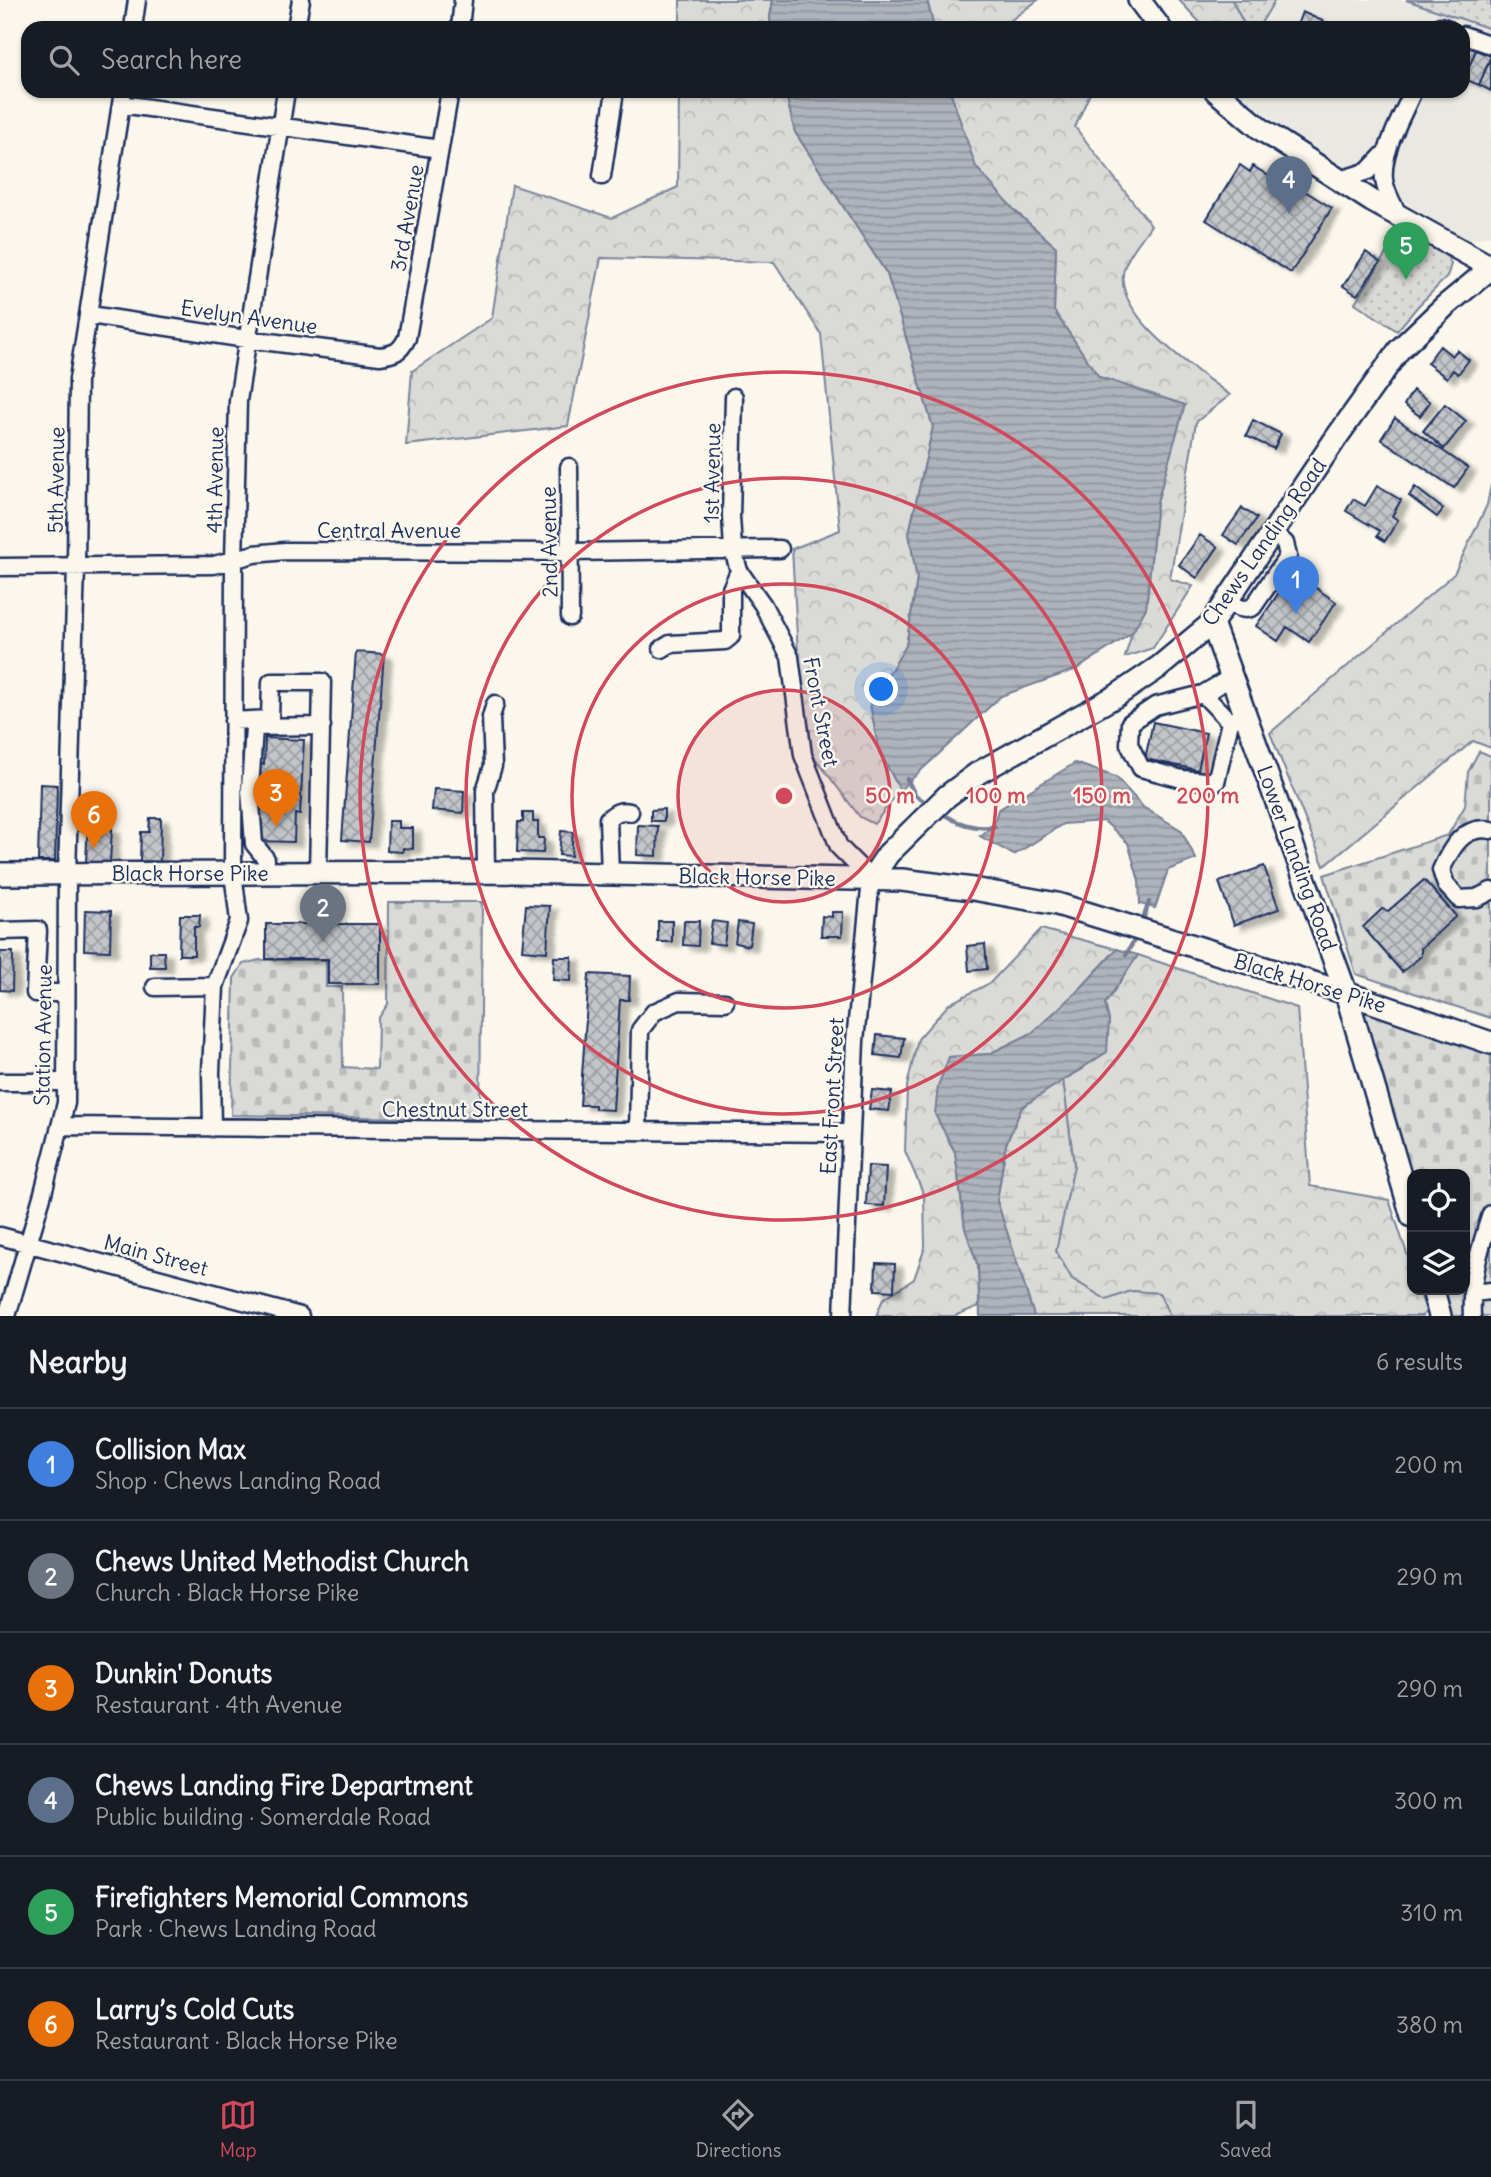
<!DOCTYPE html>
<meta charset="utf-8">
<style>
body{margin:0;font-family:Delius,sans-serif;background:#242831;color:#f1f3f6}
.controls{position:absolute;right:21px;bottom:21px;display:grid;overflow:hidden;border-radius:14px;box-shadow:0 2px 5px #0004}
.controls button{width:63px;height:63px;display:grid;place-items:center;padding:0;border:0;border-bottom:2px solid #363941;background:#171b24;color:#f1f3f6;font:35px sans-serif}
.you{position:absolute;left:882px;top:690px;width:24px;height:24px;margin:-18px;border:5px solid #fff;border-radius:50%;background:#1a73e8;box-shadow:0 0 0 10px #1a73e833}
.badge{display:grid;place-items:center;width:46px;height:46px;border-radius:50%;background:#d1495b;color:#fff;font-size:23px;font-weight:700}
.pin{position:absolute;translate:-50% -58px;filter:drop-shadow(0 2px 4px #0008)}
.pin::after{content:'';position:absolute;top:37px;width:24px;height:21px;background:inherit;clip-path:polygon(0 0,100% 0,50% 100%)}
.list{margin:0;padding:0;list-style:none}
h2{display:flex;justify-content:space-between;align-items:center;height:91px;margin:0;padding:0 28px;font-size:30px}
h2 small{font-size:23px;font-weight:400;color:#9ea1a6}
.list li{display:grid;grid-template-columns:46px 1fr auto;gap:21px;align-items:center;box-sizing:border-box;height:112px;padding:0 28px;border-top:2px solid #363941}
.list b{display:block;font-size:26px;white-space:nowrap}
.list p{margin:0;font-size:23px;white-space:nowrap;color:#9ea1a6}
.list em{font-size:23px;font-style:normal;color:#9ea1a6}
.icon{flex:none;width:38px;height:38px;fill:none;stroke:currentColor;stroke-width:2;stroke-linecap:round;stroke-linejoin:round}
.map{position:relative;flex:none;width:1491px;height:1316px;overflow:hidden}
.search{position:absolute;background:#171b24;box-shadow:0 2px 5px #0004;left:21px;right:21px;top:21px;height:77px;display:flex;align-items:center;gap:18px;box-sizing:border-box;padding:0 24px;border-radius:21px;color:#9ea1a6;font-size:26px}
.sheet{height:763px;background:#171b24}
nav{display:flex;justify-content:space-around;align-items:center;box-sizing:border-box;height:98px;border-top:2px solid #363941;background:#171b24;font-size:19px;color:#9ea1a6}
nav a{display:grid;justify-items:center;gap:4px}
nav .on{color:#d1495b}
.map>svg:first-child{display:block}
</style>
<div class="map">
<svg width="1491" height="1316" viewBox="0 0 1491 1316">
<defs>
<pattern id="forest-crowns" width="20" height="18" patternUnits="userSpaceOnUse" patternTransform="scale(1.75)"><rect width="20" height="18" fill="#dadad7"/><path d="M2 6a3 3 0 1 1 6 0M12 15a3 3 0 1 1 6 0" fill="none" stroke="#babbbb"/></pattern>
<pattern id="wetland-marsh" width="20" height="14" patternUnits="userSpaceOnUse" patternTransform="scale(1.75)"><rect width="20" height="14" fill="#dadad7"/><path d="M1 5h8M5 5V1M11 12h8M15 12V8" fill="none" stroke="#babbbb"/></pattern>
<pattern id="cemetery-stones" width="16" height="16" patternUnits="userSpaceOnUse" patternTransform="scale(1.75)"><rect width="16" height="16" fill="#dadad7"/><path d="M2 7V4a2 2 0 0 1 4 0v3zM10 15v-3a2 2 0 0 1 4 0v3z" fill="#babbbb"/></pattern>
<pattern id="park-dots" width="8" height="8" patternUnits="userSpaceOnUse" patternTransform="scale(1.75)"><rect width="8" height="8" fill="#dadad7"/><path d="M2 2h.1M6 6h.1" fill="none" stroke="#babbbb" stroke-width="1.8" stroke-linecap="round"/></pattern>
<pattern id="water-rules" width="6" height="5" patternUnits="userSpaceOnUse" patternTransform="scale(1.75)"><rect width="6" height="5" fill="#afb3bb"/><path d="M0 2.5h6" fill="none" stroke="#8e929b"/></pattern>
<pattern id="building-cross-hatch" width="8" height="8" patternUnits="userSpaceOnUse" patternTransform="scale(1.75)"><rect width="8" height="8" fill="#c3c5c9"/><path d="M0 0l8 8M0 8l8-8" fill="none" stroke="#9ea0a6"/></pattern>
<filter id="shadow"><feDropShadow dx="8" dy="4.5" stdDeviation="2" flood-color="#0004"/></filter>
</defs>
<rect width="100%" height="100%" fill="#fbf7ec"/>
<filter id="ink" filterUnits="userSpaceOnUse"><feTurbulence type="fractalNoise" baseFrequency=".0143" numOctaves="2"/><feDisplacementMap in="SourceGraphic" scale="14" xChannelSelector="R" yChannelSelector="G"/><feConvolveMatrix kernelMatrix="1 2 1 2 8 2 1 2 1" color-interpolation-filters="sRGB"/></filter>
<g filter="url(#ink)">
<path fill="#eae8e2" d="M1275,0H1406L1491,29V235L1475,239L1463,237L1440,224L1315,149L1275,122L1237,91H1463V28H1258Z"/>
<path fill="url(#forest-crowns)" stroke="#7a849a" stroke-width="2" d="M680,0H773L770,17L771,28H680Z
M927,0H1038L1003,26L1004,28H934Z
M1179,0H1232L1246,28H1205Z
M679,91H785L795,132L887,274L933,427L909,533L917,579L906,646L870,704L879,751L900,790L874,824L860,817L803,742L792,549L840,530L821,334L774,262L601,258L568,426L406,445L412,371L492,318L512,185L612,218L678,187Z
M950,91H1091L1075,127L1151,225C1143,238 1130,251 1125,266C1107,312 1199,372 1230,395L1196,422L1170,579L1193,586L1153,648L1125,657L1132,633L1146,608L1157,502L1184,405L1099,377L1054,311L1056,247L1015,211L975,167Z
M1491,485V748L1473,741L1324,866L1270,733L1454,574L1487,505Z
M1041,929L1117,949L1079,990L1032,1033L989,1054L949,1057L935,1114L955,1152L965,1228L978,1266L979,1306L954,1316H876L883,1299L914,1279L925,1247L924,1195L905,1151L907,1086L918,1039L949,1004L990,983Z
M1138,955L1297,1008L1310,1186L1389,1200L1412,1269V1290H1419L1426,1311L1423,1316H1170L1159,1293L1131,1291L1107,1300L1072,1279L1056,1251L1074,1165L1063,1080L1083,1069L1109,1021L1105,1004Z"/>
<path fill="url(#wetland-marsh)" stroke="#7a849a" stroke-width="2" d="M1063,1080L1074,1165L1056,1251L1072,1279L1107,1300L1131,1291L1159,1293L1170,1316H1034L997,1201L1006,1144L1022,1107Z"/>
<path fill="url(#cemetery-stones)" stroke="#7a849a" stroke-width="2" d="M1479,751L1491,756V1018L1356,974L1324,875L1448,835L1465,806L1468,772Z
M389,902H482L480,1119L231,1115L234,978L243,964L259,960H326V987H342L343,1067L377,1069L378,1019L388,1004Z
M1346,993L1491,1043V1316H1440L1433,1290H1465V1174H1412V1216Z"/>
<path fill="url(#park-dots)" stroke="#7a849a" stroke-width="2" d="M1232,0H1275L1258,28H1246Z
M1406,0H1491V29Z
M1402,228L1446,254L1451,264L1447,277L1418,306L1397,331L1355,303Z"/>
<path fill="url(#water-rules)" stroke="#747e96" stroke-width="2" d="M773,0H927L934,28H771L770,17Z
M785,91H950L976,167L1015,211L1056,247L1054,311L1099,377L1185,405L1157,502L1146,608L1132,633L1077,669L1001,696L900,790L879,751L870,704L906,646L917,579L909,533L933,427L887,274L795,132Z
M1075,763L1116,777L1143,807L1181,830L1196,859L1168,870L1155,908L1140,904L1139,881L1128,843L1104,821L1063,824L1014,855L980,836L993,826L998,810Z
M1117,949L1138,955L1105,1004L1109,1021L1107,1052L1022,1107L1006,1144L997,1201L1034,1316H980L978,1266L965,1228L955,1152L935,1114L938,1086L949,1057L989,1054L1032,1033L1079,990Z"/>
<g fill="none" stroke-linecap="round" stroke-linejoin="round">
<path stroke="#747e96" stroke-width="4.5" d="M907,779L915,795L928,804
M939,811C957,824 973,829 995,827
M1142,923L1149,902
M1126,955L1137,935"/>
</g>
<path fill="url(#building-cross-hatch)" stroke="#1b2f5e" stroke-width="2" filter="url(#shadow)" d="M1302,12L1332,25L1331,28H1296Z
M1463,45L1476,50L1464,79H1463Z
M1476,50L1491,56L1479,85L1464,79Z
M1491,57V91L1479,85Z
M1240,165L1250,172L1253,166L1272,178L1276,173L1332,208L1291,273L1206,220Z
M1366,252L1380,262L1357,295L1343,286Z
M1440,346L1452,356L1457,350L1469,360L1458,374L1453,370L1447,378L1427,363Z
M1413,390L1430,402L1420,416L1404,405Z
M1445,404L1466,421L1444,449L1423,431Z
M1395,418L1468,468L1454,488L1381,439Z
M1253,420L1281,434L1274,449L1246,436Z
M1377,486L1401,500L1392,516L1398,520L1385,541L1377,536L1380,531L1346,511L1353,499L1365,506Z
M1415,487L1443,509L1437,517L1409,496Z
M1242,508L1257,518L1238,545L1223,535Z
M1200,535L1218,547L1197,578L1179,565Z
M1290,570L1336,602L1309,642L1287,627L1278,641L1256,626L1282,588L1279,586Z
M356,652L384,654L369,842L342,840Z
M1153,722L1206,733L1198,770L1145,759Z
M265,738L304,740L300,815L295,814L294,842L256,841L260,764H264Z
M40,784L57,785L55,861H38Z
M434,789L464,791L463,813L432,810Z
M89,803L101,804L99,828L112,829L110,863L86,862Z
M664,809V821H651V810Z
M523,813H533V822H538V838H544L543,853L517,852L518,822H523Z
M150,818H161L160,862L140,861L141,832H149Z
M388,821H399V828H413V849L403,848V852L387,851Z
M638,825L658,826L657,856L637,855Z
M561,831L573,832L571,856L559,855Z
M1264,866L1279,909L1234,925L1219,882Z
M1424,880L1456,916L1421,948V956L1402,972L1363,927L1382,909L1388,911Z
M526,905L550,906L547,952L522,950Z
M85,910L111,911L110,951L84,950Z
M832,912H843L842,936H821L822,916L832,917Z
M180,915H200L199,927H194V955H179Z
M658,921H672V942H658Z
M684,921H699L698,946L683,945Z
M712,921L727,923L724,945L709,943Z
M738,922L752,924L749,946L735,943Z
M266,924H380V984H328V959H266Z
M985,944L987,969L969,971L967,946Z
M0,952H13L12,991L0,990Z
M150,952H164L165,967H150Z
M554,957H572L571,981L553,980Z
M589,974L630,976L629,1000H620L613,1110L595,1109V1105H580Z
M877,1035L904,1038L901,1058L875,1055Z
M872,1090L892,1092L889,1111L869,1109Z
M868,1166L886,1167L884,1206L866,1205Z
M876,1263L895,1264L894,1291L875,1290Z"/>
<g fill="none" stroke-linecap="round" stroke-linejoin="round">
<g stroke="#1b2f5e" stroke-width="21">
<path id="minor" d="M133,28L137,0
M296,28L301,0
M460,28L463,0
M1439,28L1440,26L1446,28
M1463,35L1491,45
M121,104L440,149
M602,176L615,91
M1340,180L1368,171L1388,150
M1399,216C1393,204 1386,194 1384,180C1381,151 1402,117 1413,91
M90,315L246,339L380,356C395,354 400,352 407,338L450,91
M734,397L731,516L733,549L739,571L763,605L790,657L803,755L839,847L871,879L855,1041L843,1316
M569,467L570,617
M0,567L214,565L254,554L285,551L571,552L780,549
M1227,601C1235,606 1243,612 1253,607L1288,556L1285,543L1272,532
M662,649L670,644L725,641L731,636V589L739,571
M1232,677L1203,694L1155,706L1130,723L1129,744L1141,768L1182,779L1216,782L1230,722L1245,714
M1203,694L1230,722
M233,721L270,719L271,682H322L318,873
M1491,830C1463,825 1451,848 1441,870L1446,885L1459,899L1477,898L1491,891
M486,872L485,791L493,766L491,717L495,704
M265,873L266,859L254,844L250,790L254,727L322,726
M610,874L608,819C616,812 620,810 630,812
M0,931L38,930L35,993H66
M155,987L215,986
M0,1082H65
M60,1126L850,1133
M212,1128L211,1072L215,986L239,921L233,873L234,561L238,401L286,91
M638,1131L640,1030L654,1012L679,1001L725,1002
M0,1236L300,1316
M1472,1293L1491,1291
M7,1316L43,1193L66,1103L67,874L76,567L78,379L123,91
M1472,1316C1470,1282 1480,1247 1491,1214"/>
</g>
<g stroke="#1b2f5e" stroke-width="26">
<path id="major" d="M1139,0L1160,28
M1216,91L1262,130L1372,201L1491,267
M1212,623L1346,993L1412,1216
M0,874L512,872L902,880L973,889L1057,904L1346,993L1491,1043
M871,879L888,854L947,796L978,773L1116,696L1159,667L1212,623L1336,438L1399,350L1445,306L1491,268
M1433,1290L1440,1316"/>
</g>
<use href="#minor" stroke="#fbf7ec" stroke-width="16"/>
<use href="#major" stroke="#fbf7ec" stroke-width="21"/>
</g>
</g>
<circle cx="784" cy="796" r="106" fill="#d1495b" fill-opacity=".12"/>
<g fill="none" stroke="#d1495b" stroke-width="3.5">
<circle cx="784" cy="796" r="106"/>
<circle cx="784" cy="796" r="212"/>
<circle cx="784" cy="796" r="318"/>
<circle cx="784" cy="796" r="424"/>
</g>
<g text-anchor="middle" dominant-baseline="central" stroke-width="5" stroke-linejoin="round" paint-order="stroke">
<g font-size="21" fill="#1b2f5e" stroke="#fbf7ec">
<text transform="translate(407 218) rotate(-80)">3rd Avenue</text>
<text transform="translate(249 317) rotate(8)">Evelyn Avenue</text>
<text transform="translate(712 473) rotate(-89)">1st Avenue</text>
<text transform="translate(56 480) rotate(-89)">5th Avenue</text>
<text transform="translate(215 480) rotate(-89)">4th Avenue</text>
<text x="389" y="530">Central Avenue</text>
<text transform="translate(549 542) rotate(-91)">2nd Avenue</text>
<text transform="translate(1264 542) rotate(-55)">Chews Landing Road</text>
<text transform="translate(821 712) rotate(79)">Front Street</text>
<text transform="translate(1297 858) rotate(70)">Lower Landing Road</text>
<text x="190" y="873">Black Horse Pike</text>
<text transform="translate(757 877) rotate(1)">Black Horse Pike</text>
<text transform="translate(1310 983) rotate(17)">Black Horse Pike</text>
<text transform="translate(43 1035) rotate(-89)">Station Avenue</text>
<text transform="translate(832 1096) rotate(-87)">East Front Street</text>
<text x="455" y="1109">Chestnut Street</text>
<text transform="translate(156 1255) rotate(15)">Main Street</text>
</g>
</g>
<circle cx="784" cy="796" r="10" fill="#d1495b" stroke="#fbf7ec" stroke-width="3.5"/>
<g font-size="21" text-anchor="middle" font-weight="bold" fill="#d1495b" stroke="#fbf7ec" stroke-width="5" stroke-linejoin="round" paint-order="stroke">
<text x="890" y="803">50 m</text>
<text x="996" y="803">100 m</text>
<text x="1102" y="803">150 m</text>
<text x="1208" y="803">200 m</text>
</g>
</svg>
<div class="controls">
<button><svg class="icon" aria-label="locate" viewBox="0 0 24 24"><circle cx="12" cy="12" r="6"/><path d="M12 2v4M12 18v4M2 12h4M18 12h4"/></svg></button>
<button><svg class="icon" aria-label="layers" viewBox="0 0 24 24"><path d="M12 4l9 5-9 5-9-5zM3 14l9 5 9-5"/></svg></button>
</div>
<div class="you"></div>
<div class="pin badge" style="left:1296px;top:614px;background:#3f7fe0">1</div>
<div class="pin badge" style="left:323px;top:942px;background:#6b7280">2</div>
<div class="pin badge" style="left:276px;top:827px;background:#e8710a">3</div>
<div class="pin badge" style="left:1289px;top:214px;background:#5c6f8a">4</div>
<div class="pin badge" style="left:1406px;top:280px;background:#2e9e5b">5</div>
<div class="pin badge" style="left:94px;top:849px;background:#e8710a">6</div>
<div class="search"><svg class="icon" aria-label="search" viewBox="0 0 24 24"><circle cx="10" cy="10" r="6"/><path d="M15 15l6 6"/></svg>Search here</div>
</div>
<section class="sheet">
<h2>Nearby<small>6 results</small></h2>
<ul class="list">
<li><span class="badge" style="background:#3f7fe0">1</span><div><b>Collision Max</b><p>Shop · Chews Landing Road</p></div><em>200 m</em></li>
<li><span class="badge" style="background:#6b7280">2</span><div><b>Chews United Methodist Church</b><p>Church · Black Horse Pike</p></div><em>290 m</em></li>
<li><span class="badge" style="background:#e8710a">3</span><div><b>Dunkin' Donuts</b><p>Restaurant · 4th Avenue</p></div><em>290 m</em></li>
<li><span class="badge" style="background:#5c6f8a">4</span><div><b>Chews Landing Fire Department</b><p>Public building · Somerdale Road</p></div><em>300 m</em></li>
<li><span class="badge" style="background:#2e9e5b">5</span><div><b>Firefighters Memorial Commons</b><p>Park · Chews Landing Road</p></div><em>310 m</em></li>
<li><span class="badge" style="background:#e8710a">6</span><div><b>Larry’s Cold Cuts</b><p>Restaurant · Black Horse Pike</p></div><em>380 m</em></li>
</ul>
</section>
<nav>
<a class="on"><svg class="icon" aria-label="map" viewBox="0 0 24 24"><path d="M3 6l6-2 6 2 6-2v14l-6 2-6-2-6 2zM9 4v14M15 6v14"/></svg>Map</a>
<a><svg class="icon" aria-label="directions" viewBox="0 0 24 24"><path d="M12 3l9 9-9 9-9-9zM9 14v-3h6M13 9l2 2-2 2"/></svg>Directions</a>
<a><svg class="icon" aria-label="saved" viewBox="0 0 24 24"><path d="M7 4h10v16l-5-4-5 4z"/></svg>Saved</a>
</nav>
